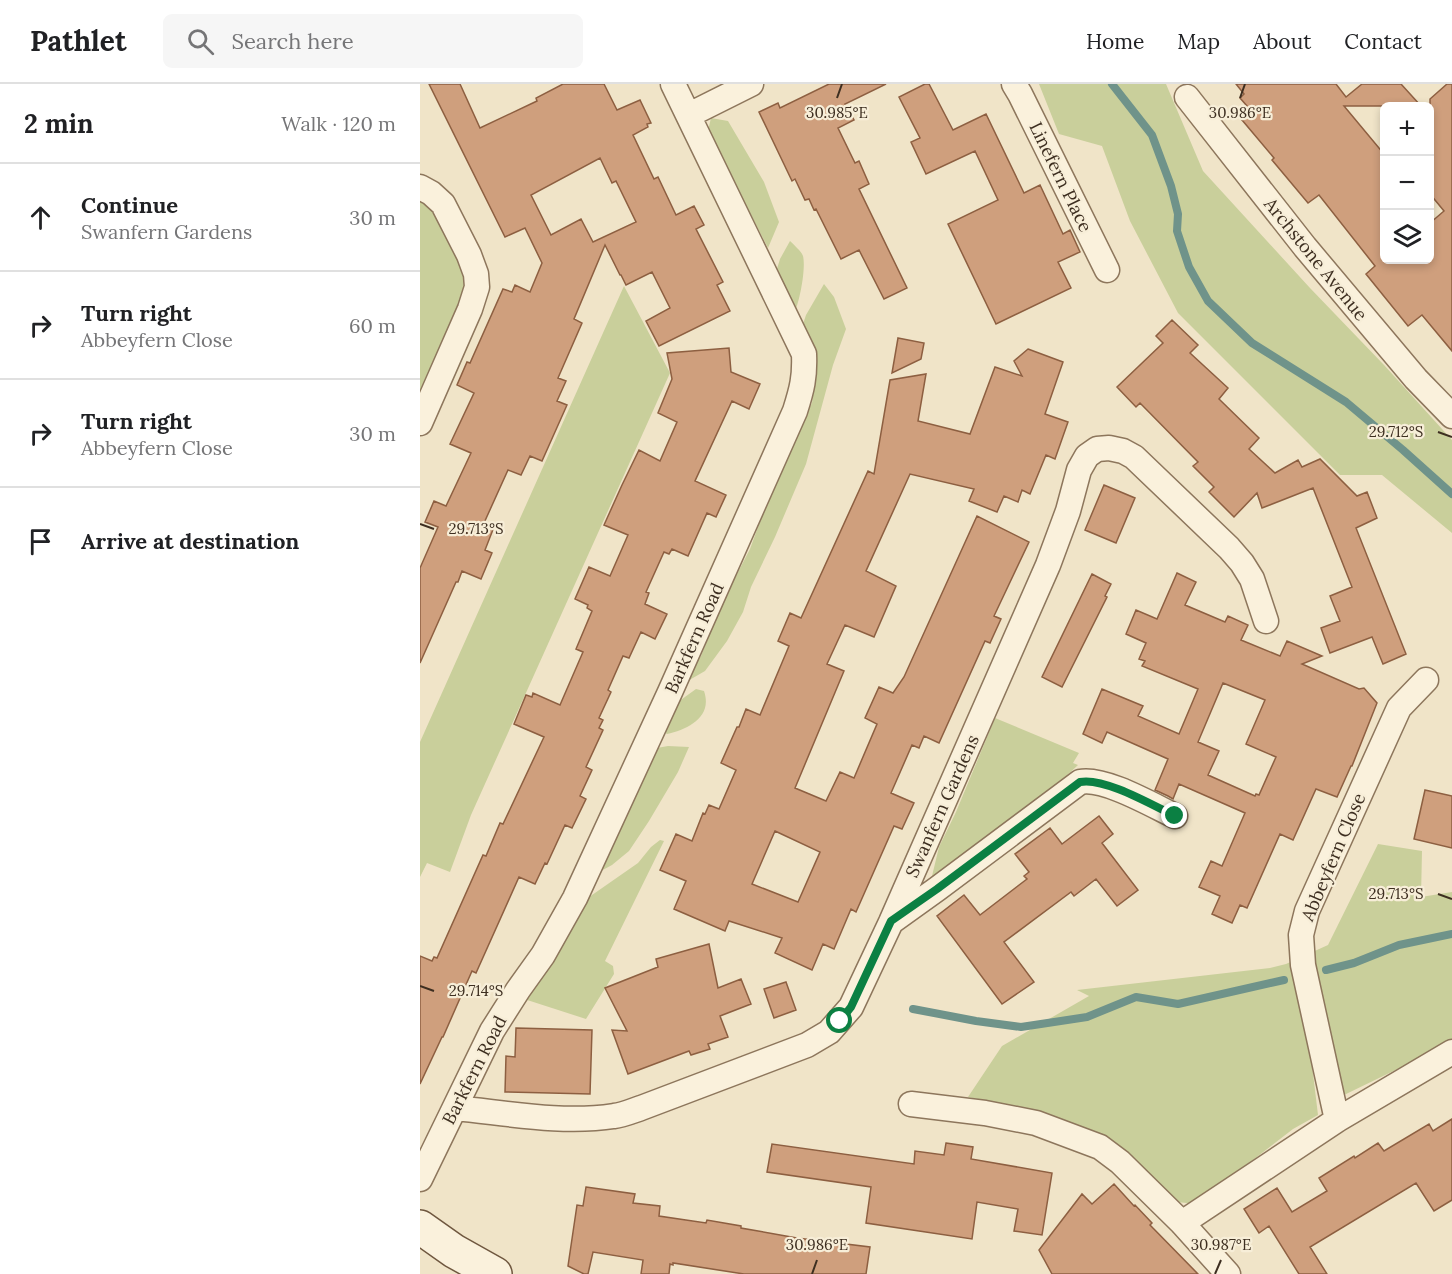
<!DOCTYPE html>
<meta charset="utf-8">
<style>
body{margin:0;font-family:Lora,serif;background:#f6f6f6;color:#202124}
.controls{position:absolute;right:18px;top:18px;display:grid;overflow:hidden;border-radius:9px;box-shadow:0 3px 9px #0003}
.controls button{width:54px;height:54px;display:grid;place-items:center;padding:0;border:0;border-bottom:2px solid #e0e0e0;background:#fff;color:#202124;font:30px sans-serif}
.stop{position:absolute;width:18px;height:18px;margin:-14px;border:4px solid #0b8043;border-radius:50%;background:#fff}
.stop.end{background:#0b8043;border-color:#fff;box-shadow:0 2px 6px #0008}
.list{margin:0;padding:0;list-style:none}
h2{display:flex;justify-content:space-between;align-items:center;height:78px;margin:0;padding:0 24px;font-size:26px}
h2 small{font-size:20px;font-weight:400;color:#757577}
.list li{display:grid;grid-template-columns:39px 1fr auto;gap:18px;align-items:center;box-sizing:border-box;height:108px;padding:0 24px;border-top:2px solid #e0e0e0}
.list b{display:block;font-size:22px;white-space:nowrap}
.list p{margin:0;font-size:20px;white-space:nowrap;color:#757577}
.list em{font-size:20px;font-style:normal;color:#757577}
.icon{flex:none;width:33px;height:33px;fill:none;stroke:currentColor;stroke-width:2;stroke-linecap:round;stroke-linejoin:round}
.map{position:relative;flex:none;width:1032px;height:1190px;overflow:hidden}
header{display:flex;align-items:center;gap:36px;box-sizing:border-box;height:84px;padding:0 30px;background:#fff;border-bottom:2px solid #e0e0e0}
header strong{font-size:28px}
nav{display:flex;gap:33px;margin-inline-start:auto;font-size:21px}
.search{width:420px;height:54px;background:#f6f6f6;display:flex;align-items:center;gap:15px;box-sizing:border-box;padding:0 21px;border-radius:9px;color:#757577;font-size:22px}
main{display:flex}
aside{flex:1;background:#fff}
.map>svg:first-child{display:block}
</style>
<header>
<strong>Pathlet</strong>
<div class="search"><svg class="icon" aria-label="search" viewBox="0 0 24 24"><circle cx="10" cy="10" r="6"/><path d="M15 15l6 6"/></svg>Search here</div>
<nav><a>Home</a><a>Map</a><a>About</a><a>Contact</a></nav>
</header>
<main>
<aside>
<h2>2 min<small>Walk · 120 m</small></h2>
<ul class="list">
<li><svg class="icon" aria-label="ahead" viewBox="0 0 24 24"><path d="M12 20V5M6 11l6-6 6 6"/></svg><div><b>Continue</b><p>Swanfern Gardens</p></div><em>30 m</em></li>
<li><svg class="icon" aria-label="right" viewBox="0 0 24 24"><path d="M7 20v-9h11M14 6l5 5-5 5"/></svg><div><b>Turn right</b><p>Abbeyfern Close</p></div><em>60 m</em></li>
<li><svg class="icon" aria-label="right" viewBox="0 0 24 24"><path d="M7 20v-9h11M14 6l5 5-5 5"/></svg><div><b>Turn right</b><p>Abbeyfern Close</p></div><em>30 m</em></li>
<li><svg class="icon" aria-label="arrive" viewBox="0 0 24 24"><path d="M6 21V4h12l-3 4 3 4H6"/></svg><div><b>Arrive at destination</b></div></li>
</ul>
</aside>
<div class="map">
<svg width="1032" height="1190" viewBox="0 0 1032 1190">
<rect width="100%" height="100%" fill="#f0e4c8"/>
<path fill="#c9cf9b" d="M619,0H746L783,87L890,204L964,281L1032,356V449L962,391H920L758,229L710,137L682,62L639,50Z
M291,34L308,37L344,98L359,138L348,164L314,98L288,62L287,51Z
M0,117L15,129L47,191L43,217L0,321Z
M370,157C374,161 381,167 383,172C386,184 380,216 375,227L371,225V216L356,188L360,175Z
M404,200L414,213L426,245L413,281L386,380L355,453L331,503L323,528L307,557L285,587L259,602L281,572L303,517L330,465L363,374L392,319L397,283L393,264L382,243L386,231Z
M204,202L250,289L51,731L30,788L7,779L0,793V658Z
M276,605L284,607C293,633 268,645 247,650L242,646L258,618Z
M575,634L659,669L653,679L658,681L605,731L521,793L512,792L519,763L536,728Z
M248,662L269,663L258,688L229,737L209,767L192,781L179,788L237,664Z
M240,756L244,757L185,877L193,882L194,890L166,935L101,914L162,818L218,779L231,763Z
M958,760L1002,767L1001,813L1032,808V955L992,978L924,1011L912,984L887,940L898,1031L873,1045L776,1120L748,1117L712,1079V1072L664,1044L592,1022L548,1013L582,962L669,912L657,906L850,884L866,880L908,861Z"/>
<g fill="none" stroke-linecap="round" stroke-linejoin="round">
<path stroke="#6f938a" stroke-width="8" d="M692,0L732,51L751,102L758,130L757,147L769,183L788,217L832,259L926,318L983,366L1032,410
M906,886L934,879L979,861L1032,850
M493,925L556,937L601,943L667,933L716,913L758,920L864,896"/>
</g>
<path fill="#cf9f7d" stroke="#8d5f41" stroke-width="1.5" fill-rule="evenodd" d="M9,0H40L60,44L117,17L116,14L143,0H184L197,26L220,16L231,39L227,40L228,43L213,51L234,95L238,93L256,131L274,122L284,141L276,145L303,198L297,201L310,227L239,262L226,237L250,224L232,188L206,201L201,191H200L185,161L154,235L162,239L138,294L146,297L137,317L147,321L122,377L110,372L101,391L88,386L64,439L74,443L65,466L72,469L61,495L42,487L38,498H36L0,579V484L18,443L5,438L14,417L26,422L51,369L30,360L54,309L37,301L47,278L50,279L83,205L92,208L95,201L110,208L122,179L105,144L85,153ZM180,74L192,99L196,97L216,138L173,158L161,135L131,151L111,111Z
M409,0H466L425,20L434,36L418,44L435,79L439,77L449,100L439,105L487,204L464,215L439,166L421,175L396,125L394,126L389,115L385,116L375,95L372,97L339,28L358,19L360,24Z
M505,0H509L533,46L566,30L604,109L620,101L643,150L650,146L660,168L638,178L651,204L576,240L528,140L578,116L555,67L506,90L491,58L500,54L479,13Z
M816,0H916L926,13L942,0H981L1001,22H924L964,70V176H1010V139L1024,127L1010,110V15L1027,0H1032V267L1002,231L988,242L946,190L955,182L899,111L888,119L852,76L854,74L817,30L827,22L820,14L824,10Z
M752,236L778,261L770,269L808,304L799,315L839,354L829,365L855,389L878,376L882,383L900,375L937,412L947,408L957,434L936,444L986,570L963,580L952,553L910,569L901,544L920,537L910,512L932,503L893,404L842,424L837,409L814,433L789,408L794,403L773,382L778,378L720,319L716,323L697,303L743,259L736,252Z
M478,254L504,259L501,275L472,289Z
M309,264L311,288L340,300L329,325L312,317L275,397L306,411L296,433L287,429L268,472L252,465L249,470L244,468L226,508L229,509L225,520L247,530L235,555L221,548L209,574L203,572L188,606L191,608L179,634L183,636L179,644L183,646L166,683L172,686L160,712L166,715L152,744L145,741L127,780L125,779L115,800L99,793L56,889L52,887L23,953H22L0,1000V872L12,877L14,873L17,874L63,771L66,772L80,739L83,740L124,653L94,640L106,611L112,613L113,609L140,621L163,568L156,565L172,527L167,524L168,521L155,515L169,483L190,492L208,451L184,441L202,401L219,366L240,377L257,338L238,329L252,295L247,269Z
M608,265L643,278L625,330L648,338L635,375L626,371L610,410L602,406L598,418L584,412L577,428L549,417L554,405L490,390L446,487L476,502L454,553L425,541L407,580L424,587L375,704L406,717L420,688L434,694L457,640L445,634L459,603L473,609L484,593L557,432L609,458L574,532L581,535L570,559L565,557L519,659L504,652L499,664L492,661L471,709L494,719L482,745L474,742L436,828L431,825L414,865L403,860L392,886L355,869L362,854L309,837L305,847L254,825L266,797L240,786L256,750L272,757L283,729L285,730L289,721L299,725L316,686L301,679L317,643H319L326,625L340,631L369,562L358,557L370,529L381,534L448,387L454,390L470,296L506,290L498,337L550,350L575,283L602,292L594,277ZM355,747L400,768L378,818L332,800Z
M684,401L715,414L696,459L665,446Z
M757,489L776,498L765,521L805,538L808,532L828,541L821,556L860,572L867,557L902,572L882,580L939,605L944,604L957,619L932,682H931L917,713L896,705L873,756L860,750L827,824L820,821L812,839L792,830L800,812L779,803L791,777L802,782L825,729L759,700L753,715L748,712L735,706L748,675L687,648L682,659L663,650L682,605L723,622L718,632L759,650L778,605L722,582L725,577L719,575L726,559L706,550L716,526L737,535ZM803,599L845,616L826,660L856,673L839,711L836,710L835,712L788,691L799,667L778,658Z
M672,490L691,500L685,512L687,513L642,603L622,593Z
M1005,706L1032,712V764L994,755Z
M679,732L693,750L682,759L718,806L697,822L676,795L654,812L651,808L584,858L614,898L582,920L517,832L544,811L560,831L607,795L604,792L609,788L595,770L630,744L642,760Z
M289,860L298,904L321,895L331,920L300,932L308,953L288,960L290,965L271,971L269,967L208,990L192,946L207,947L185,904L238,883L236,875Z
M366,898L376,926L354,934L344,905Z
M96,944L172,946L170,1010L85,1008L86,972L95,973Z
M1032,1035V1116L1014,1127L996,1099L890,1163L907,1190H879L849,1142L839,1149L824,1125L857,1104L872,1128L907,1107L899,1094L934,1072L935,1074L958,1059L964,1067L1009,1040L1013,1047Z
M526,1059L553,1063L551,1075L632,1089L622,1151L594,1147L598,1125L557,1118L552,1155L446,1139L451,1103L347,1088L352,1060L494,1080L495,1067L524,1071Z
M694,1100L714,1122L715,1121L732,1139L730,1141L778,1190H632L619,1166L662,1110L672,1120Z
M166,1103L215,1110L213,1119L240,1122L239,1132L286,1139L287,1136L321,1142V1144L377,1154L450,1163L446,1190H324L253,1179V1181L250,1180L249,1190H221L223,1176L173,1168L168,1190H164L148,1182L157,1121L163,1122Z"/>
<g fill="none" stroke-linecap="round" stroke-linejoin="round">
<g stroke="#8d765c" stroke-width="27">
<path id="street" d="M594,0L600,10L687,186
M767,13L885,163L996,295L1032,332
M269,31L331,0
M0,103L11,109L23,120L49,171L56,190L57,203L50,225L0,339
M471,838L517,805L660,698C684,693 732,721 755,732
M491,1020L565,1029L616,1039L680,1063L700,1078L762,1139L808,1190
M35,1024C87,1029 142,1040 194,1032C203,1031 212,1027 221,1024L387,961L409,948L431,923L471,838L628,481L648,427L659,386L667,372L677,365L689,364L703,367L714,373L809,464L822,479L832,495L846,537
M917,1036L883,881L881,851L887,827L979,624L1006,596
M0,1095L72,947L98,906L123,871L155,814L250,608L375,327C382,305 385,293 384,270L253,0
M762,1139L917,1036L1032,968"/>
</g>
<g stroke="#6f573f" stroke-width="36">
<path id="secondary" d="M0,1143L34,1167L75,1190"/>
</g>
<use href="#street" stroke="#faf1dc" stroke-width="24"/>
<use href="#secondary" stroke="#faf1dc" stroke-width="33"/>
</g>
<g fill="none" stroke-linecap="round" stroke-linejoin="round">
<path stroke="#0b8043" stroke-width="8" d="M420,937L431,923L471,837L517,805L660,698C684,693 732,721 755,732"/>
</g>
<path fill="none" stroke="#3d2e20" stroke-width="2" d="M417,14L422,0M820,14L825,0M1018,348L1032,353M0,440L14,445M1018,810L1032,815M0,902L14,907M392,1190L397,1176M795,1190L801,1176"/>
<g text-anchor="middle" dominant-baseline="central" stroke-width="4.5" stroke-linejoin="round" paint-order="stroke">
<g font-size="18" fill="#3d2e20" stroke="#f7eed8">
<text transform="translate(641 93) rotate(64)">Linefern Place</text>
<text transform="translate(896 175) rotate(51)">Archstone Avenue</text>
<text transform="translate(274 554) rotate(-66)">Barkfern Road</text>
<text transform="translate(522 722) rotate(-66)">Swanfern Gardens</text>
<text transform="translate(913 773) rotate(-67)">Abbeyfern Close</text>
<text transform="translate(54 986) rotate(-63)">Barkfern Road</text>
</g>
</g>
<g font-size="15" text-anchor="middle" fill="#3d2e20" stroke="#f7eed8" stroke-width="4.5" stroke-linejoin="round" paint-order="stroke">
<text x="820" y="34">30.986°E</text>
<text x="417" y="34">30.985°E</text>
<text x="976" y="353">29.712°S</text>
<text x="56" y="450">29.713°S</text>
<text x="976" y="815">29.713°S</text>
<text x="56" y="912">29.714°S</text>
<text x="397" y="1166">30.986°E</text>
<text x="801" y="1166">30.987°E</text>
</g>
</svg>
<div class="controls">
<button>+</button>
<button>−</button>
<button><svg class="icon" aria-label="layers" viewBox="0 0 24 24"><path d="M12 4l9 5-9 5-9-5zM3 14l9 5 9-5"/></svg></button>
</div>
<div class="stop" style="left:420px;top:937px"></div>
<div class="stop end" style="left:755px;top:732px"></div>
</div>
</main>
